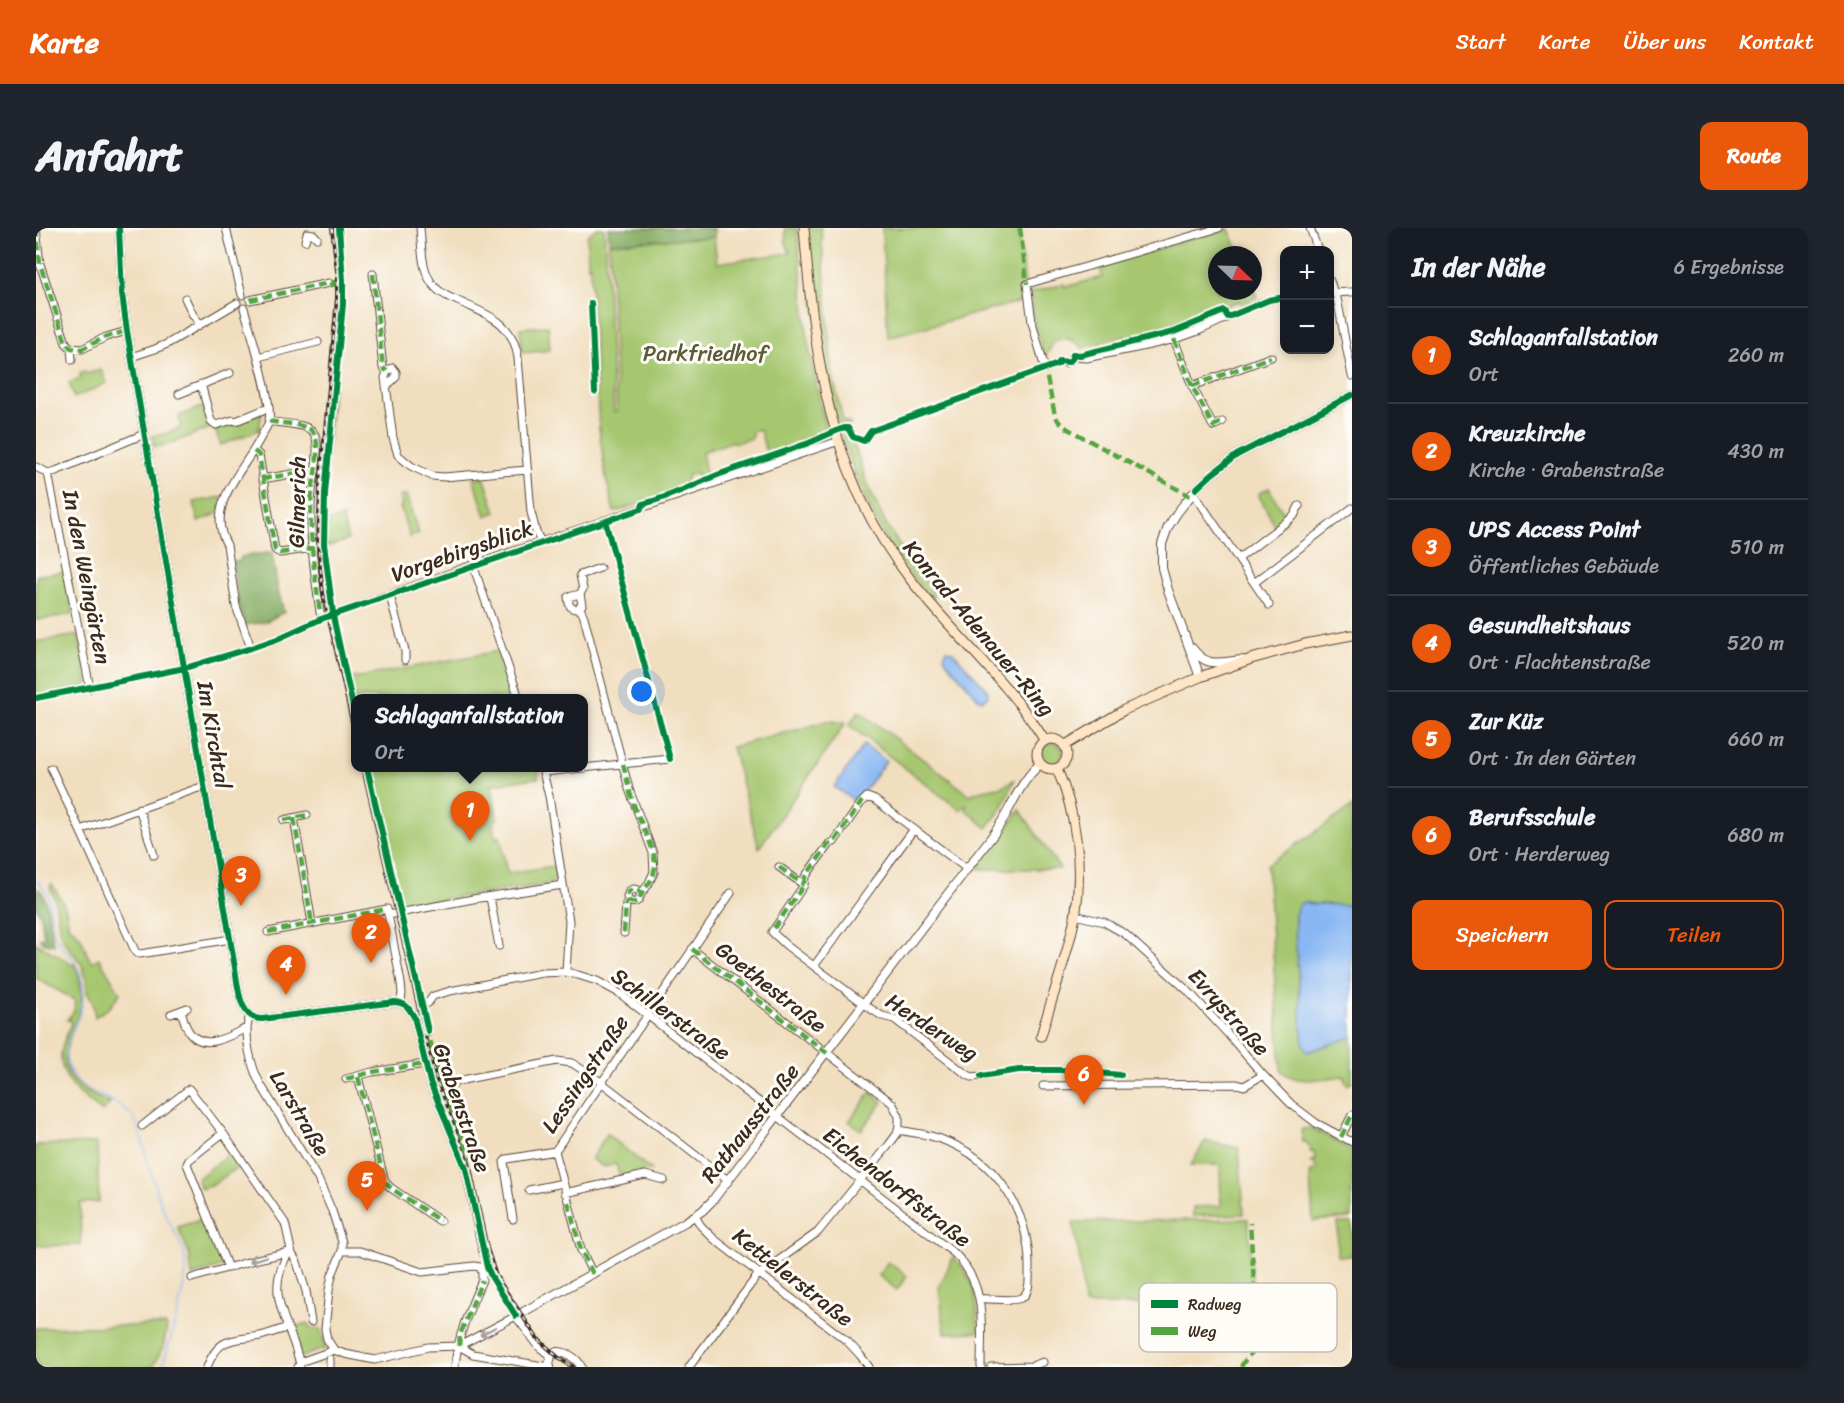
<!DOCTYPE html>
<html lang="de">
<meta charset="utf-8">
<style>
body{margin:0;font-family:Sriracha,sans-serif;background:#20242c;color:#f1f3f6}
.controls{position:absolute;right:18px;top:18px;display:grid;overflow:hidden;border-radius:12px;box-shadow:0 3px 9px #0003}
.controls button{width:54px;height:54px;display:grid;place-items:center;padding:0;border:0;border-bottom:2px solid #363941;background:#171b24;color:#f1f3f6;font:30px sans-serif}
.compass{position:absolute;left:1172px;top:18px;width:54px;height:54px;border-radius:50%;background:#171b24;box-shadow:0 3px 9px #0003;rotate:113deg}
.you{position:absolute;left:606px;top:464px;width:21px;height:21px;margin:-15px;border:4px solid #fff;border-radius:50%;background:#1a73e8;box-shadow:0 0 0 9px #1a73e833}
.badge{display:grid;place-items:center;width:39px;height:39px;border-radius:50%;background:#ea580c;color:#fff;font-size:20px;font-weight:700}
.pin{position:absolute;translate:-50% -50px;filter:drop-shadow(0 2px 3px #0008)}
.pin::after{content:'';position:absolute;top:32px;width:21px;height:18px;background:inherit;clip-path:polygon(0 0,100% 0,50% 100%)}
.popup{position:absolute;left:315px;top:466px;width:237px;height:78px;box-sizing:border-box;display:grid;place-content:center;border-radius:12px;background:#171b24;filter:drop-shadow(0 2px 4px #0005);font-size:20px;white-space:nowrap;color:#9ea1a6}
.popup b{font-size:22px;color:#f1f3f6}
.popup::after{content:'';position:absolute;left:50%;top:100%;margin-left:-12px;border:12px solid transparent;border-top-color:#171b24}
.list{margin:0;padding:0;list-style:none}
h2{display:flex;justify-content:space-between;align-items:center;height:78px;margin:0;padding:0 24px;font-size:26px}
h2 small{font-size:20px;font-weight:400;color:#9ea1a6}
.list li{display:grid;grid-template-columns:39px 1fr auto;gap:18px;align-items:center;box-sizing:border-box;height:96px;padding:0 24px;border-top:2px solid #363941}
.list b{display:block;font-size:22px;white-space:nowrap}
.list p{margin:0;font-size:20px;white-space:nowrap;color:#9ea1a6}
.list em{font-size:20px;font-style:normal;color:#9ea1a6}
.actions{display:flex;gap:12px;padding:18px 24px}
.actions a{flex:1;padding:14px 0;border:2px solid #ea580c;border-radius:12px;text-align:center;font-size:21px;color:#ea580c}
.actions .main{background:#ea580c;color:#fff}
.map{position:relative;flex:none;width:1316px;height:1139px;overflow:hidden;border-radius:12px}
header{display:flex;align-items:center;gap:36px;box-sizing:border-box;height:84px;padding:0 30px;background:#ea580c;color:#fff}
header strong{font-size:28px}
nav{display:flex;gap:33px;margin-inline-start:auto;font-size:21px}
.intro{display:flex;align-items:center;justify-content:space-between;box-sizing:border-box;height:144px;padding:0 36px}
h1{margin:0;font-size:42px}
.button{padding:15px 27px;border-radius:12px;background:#ea580c;color:#fff;font-size:21px;font-weight:700}
main{display:flex;gap:36px;padding:0 36px}
aside{flex:1;background:#171b24;border-radius:12px;box-shadow:0 3px 9px #0003}
.map>svg:first-child{display:block}
</style>
<header>
<strong>Karte</strong>
<nav><a>Start</a><a>Karte</a><a>Über uns</a><a>Kontakt</a></nav>
</header>
<div class="intro"><h1>Anfahrt</h1><a class="button">Route</a></div>
<main>
<div class="map">
<svg width="1316" height="1139" viewBox="0 0 1316 1139">
<rect width="100%" height="100%" fill="#fdfcf7"/>
<filter id="ink" filterUnits="userSpaceOnUse"><feTurbulence type="fractalNoise" baseFrequency=".0167" numOctaves="2"/><feDisplacementMap in="SourceGraphic" scale="12" xChannelSelector="R" yChannelSelector="G"/><feConvolveMatrix kernelMatrix="1 2 1 2 8 2 1 2 1" color-interpolation-filters="sRGB"/></filter>
<filter id="wash" filterUnits="userSpaceOnUse"><feTurbulence type="fractalNoise" baseFrequency=".008" numOctaves="4" result="noise"/><feDisplacementMap in="SourceGraphic" scale="24" xChannelSelector="R" yChannelSelector="G"/><feGaussianBlur stdDeviation="1.35" result="paint"/><feColorMatrix in="noise" values="0 0 0 0 0 0 0 0 0 0 0 0 0 0 0 0 0 1.4 0 .05"/><feComposite in="paint" operator="in"/></filter>
<g filter="url(#wash)">
<rect width="100%" height="100%" fill="#f1debf"/>
<path fill="#a6c770" stroke="#707847" stroke-width="1.5" d="M561,0H568L578,184L581,183L573,15L678,9L681,35L754,25L750,15L749,0H761L772,115L790,202L788,206L731,228L724,201L716,204V210L699,215L697,213L675,221L674,218V221L666,224L671,250L663,252L661,245L652,247L650,256L641,264L578,284L569,245L563,200L554,37L552,38L551,8Z
M771,0H785L796,144L807,193L814,195V198L810,196L803,198C781,134 778,67 771,0Z
M846,0H982L991,72L852,109Z
M1193,1L1204,27H1181V63H1217V59L1221,69L1205,76L1203,73L1094,112L1088,108L1047,120C1039,113 1025,104 1016,117C1013,121 1012,126 1009,131L998,94L994,65L1028,56L1029,59L1066,49L1064,39L1165,7L1167,8Z
M305,54L304,79L286,283L287,326L295,382L293,384L285,333L284,289L301,99L303,55Z
M512,98L514,122L486,125L484,100Z
M65,142L71,155L38,170L33,155L45,150L44,145L49,144L50,146Z
M169,178L174,200L131,217L118,219L116,208L129,206L145,199L143,188Z
M226,185L223,202L185,217L179,202Z
M810,202L819,219L831,255L849,295L872,330L897,361L896,365L898,368L896,372C884,358 872,344 861,329C835,291 818,246 804,203Z
M448,249L460,284L450,288L437,250Z
M1233,260L1251,292L1240,300L1222,266Z
M370,267L383,306L374,309L364,279L366,278L363,269Z
M187,269L183,285L162,294L158,274Z
M306,289L312,312L290,319L291,296L294,293Z
M29,343L38,386L0,392V348Z
M42,407L52,455L49,459L0,468V414Z
M462,423L480,470H320V487L312,451Z
M823,483L934,567C949,558 965,563 979,551L966,580L951,600L930,582V576L924,582L813,497Z
M789,493L807,494L809,496L723,620L696,519L782,496Z
M1005 526a11 11 0 1 1 22 0a11 11 0 1 1-22 0Z
M332,540H503L502,550L456,556L461,591L457,596L460,611L464,608L471,645L518,638L521,646L520,651L514,656L367,677L363,674Z
M1316,579V677L1278,676L1267,674L1259,687V701L1267,816L1272,824L1316,809V854L1311,857L1307,848C1288,850 1259,858 1245,842L1231,637Z
M984,582L1024,641H944L941,639Z
M16,656C24,670 33,681 32,697C37,701 43,705 46,712C49,720 50,727 56,734L63,730L84,765L74,779L59,789L57,774L51,764L50,750L46,737L25,709L19,672L14,659Z
M0,715L31,733L35,737L38,736C44,747 47,763 45,776C41,801 16,831 39,854C49,864 62,870 74,875L67,884C48,870 23,853 25,826C26,815 32,804 35,795L34,791L31,792L38,783L40,773L0,750Z
M835,864L847,874L825,902L813,893Z
M1277,900L1316,923V990L1277,993L1274,949L1275,944L1280,943L1279,935H1275V933L1279,932L1278,924H1274L1273,917L1269,914H1267L1265,903L1266,901Z
M571,906L615,942L584,950L580,936L568,939L555,931Z
M1169,913L1203,920L1208,986L1157,988V979L1185,978L1184,937H1155Z
M61,915L63,974L44,975L45,1017L0,1018V917Z
M196,923L205,937L179,955L165,961L161,951Z
M169,990L186,1035L184,1039L156,1048L153,1025L142,999Z
M1212,991L1218,1076L1048,1077L1044,1033L1037,994Z
M1302,995H1316V1028H1301Z
M917,1029C940,1050 942,1075 942,1104L909,1105L903,1060Z
M852,1034L871,1048L861,1062L842,1047Z
M271,1095L276,1101H283L285,1103L290,1120L266,1129L264,1128L257,1100Z
M130,1097L131,1099L127,1119L117,1139H0V1100Z"/>
<path fill="#84ac62" stroke="#606b40" stroke-width="1.5" d="M572,0H678V9L573,15Z
M236,324L242,362L248,384L229,394L209,397L203,378L196,334L205,333V329Z
M3,661C14,671 13,702 18,717L6,714L4,711L8,709L5,688L0,679V662Z"/>
<path fill="#89b7f3" stroke="#627088" stroke-width="1.5" d="M910,422L916,423L950,460L952,464L951,469L947,472L943,471L911,434L908,429Z
M828,517L850,533L820,574L798,559Z
M1267,674L1278,676L1316,677V809L1271,824L1267,816L1259,701V687L1262,678Z"/>
<g fill="none" stroke-linecap="round" stroke-linejoin="round">
<path stroke="#89b7f3" stroke-width="1.5" d="M0,652C23,671 9,689 20,710C23,717 30,722 34,727C44,740 48,755 47,770C46,792 25,813 31,835C40,868 75,865 93,885C104,896 106,913 110,927C115,944 120,962 126,979C134,998 149,1016 150,1038C151,1045 148,1053 147,1060C142,1087 134,1113 126,1139"/>
</g>
</g>
<g filter="url(#ink)">
<g fill="none" stroke-linecap="round" stroke-linejoin="round">
<g stroke="#564536" stroke-width="9">
<path id="minor" d="M0,0L4,36L30,115L35,120L46,121L70,109L91,103
M190,0L206,67
M384,0C386,18 385,39 395,54C401,64 412,69 422,73C452,87 477,93 482,130L495,284L500,304L505,314
M1274,0L1282,22
M269,13L271,5L277,6L281,10
M337,46L347,140L351,143
M1294,53L1298,65
M1294,65L1316,64
M1300,65L1316,148
M149,70L157,87L164,96
M214,72L293,55
M208,80C214,102 237,173 233,193C232,198 227,204 225,209C208,243 168,277 191,317L200,378L215,420
M1138,111L1156,158L1177,198L1186,194
M35,120L36,132
M1037,126L1034,133L1029,135L1024,133L1022,136L1009,141L996,94L991,56L1183,0
M95,129L119,121L131,116L201,75
M222,129L282,114
M1037,129L1050,130C1088,122 1126,117 1162,103C1191,91 1218,74 1248,69
M165,156L175,193L180,197L197,192L200,193L232,180
M351,158L360,149V144L357,140L351,143L349,150L357,210L362,227L375,238L396,248L408,249L491,242
M1156,158L1235,129
M143,166L194,145
M233,193C244,196 270,195 277,204C286,214 278,250 276,263C272,306 279,348 285,391
M218,223L223,227L239,322L244,325L277,320
M0,239L12,245L20,243L108,206
M12,245L54,460
M226,251L280,242
M1157,264L1233,377
M1202,331L1258,288L1263,278
M437,337L483,470
M1218,355L1316,280
M544,366L532,369C533,376 533,381 541,381L546,377L544,366L547,361L544,347L564,340
M354,368L369,423V432
M544,380L548,389L593,561L617,625L618,644L612,657L605,666L603,672C598,676 593,675 591,669L593,663L597,661L602,662L605,666
M0,470L149,440L233,414L285,391L437,337L803,213
M15,540L44,602L100,725L104,726L195,711
M506,540L513,568L533,693L530,744
M508,544L634,531
M103,580L118,627
M258,590L276,695
M248,592L271,587
M44,602L168,558
M743,639L768,657
M931,641L839,572L831,569L825,575L798,614L793,616L769,649L768,657L736,704L751,718L835,781L846,788L858,791L930,846L936,849L945,848
M454,669L463,718
M352,687L437,671L527,657
M1039,687L1068,694L1089,706L1152,763L1191,805L1227,847L1255,876L1280,895L1316,914
M232,704L351,681L365,755L366,765L365,774
M588,705L590,676L592,672
M778,738C812,693 844,647 878,601
M392,775L397,768L414,763L506,745L530,744L542,747L561,753L583,765L919,1026C952,1059 945,1097 945,1139
M145,782C147,789 149,799 154,805C170,824 194,807 211,800
M135,786L151,780
M214,788C206,805 216,842 225,857L282,951L296,983L306,1014V1023L296,1047L293,1062L289,1101L291,1111L298,1122L309,1126L339,1132L392,1119L423,1118L480,1088
M322,849L349,954L355,960L404,993
M310,851L336,844L389,836
M1007,858L1201,856L1208,858L1227,847
M415,860L419,854L436,850L521,833L536,835L565,854L693,953
M106,898L153,861L187,905L249,995L256,1026L261,1034L270,1063L275,1094
M862,902C877,905 893,906 907,912C960,931 994,984 993,1040C993,1049 995,1065 985,1070C977,1074 955,1070 944,1071
M187,905L153,932L151,936L192,1040
M1305,909L1316,887
M493,962L527,955
M529,965L609,947L628,952
M659,988L665,998L678,1011L811,1113L824,1127L833,1139
M477,991L468,934L471,931L519,923
M306,1023H324L386,1044L438,1038L444,1039L446,1045V1052C434,1080 421,1108 419,1139
M256,1026L253,1024C226,1068 255,1093 264,1137
M557,1046L545,1022L519,923L695,665
M156,1050L222,1031L253,1024
M423,1118L437,1126L513,1139
M294,1131V1139
M171,1139C183,1108 196,1113 224,1108C233,1106 242,1102 251,1100
M262,1139L267,1133L298,1122
M653,1139L721,1048L782,1004L852,918L861,906L863,897V888L856,875L656,721
M955,1139L996,1138L1007,1134"/>
</g>
<g stroke="#564536" stroke-width="10">
<path id="tertiary" d="M83,0L86,66L91,103L198,734C202,753 201,791 226,791L359,774C370,775 373,780 378,789L394,854L430,941L446,1019L453,1044L480,1088L504,1119L515,1128
M1156,420C1172,441 1183,434 1206,432
M1164,449L1132,362L1126,340V316L1132,299L1141,285L1160,261L1176,246L1201,227L1316,167
M480,1088L649,994L666,983L676,973L957,607C975,583 981,557 1004,536
M515,1128L519,1124C529,1123 541,1130 545,1139
M514,1139L513,1136L515,1128"/>
</g>
<g stroke="#564536" stroke-width="11">
<path id="secondary" d="M768,0C778,127 793,249 875,352C918,407 972,453 1009,513
M1001 526a15 15 0 1 1 30 0a15 15 0 1 1-30 0Z
M1028,518L1088,482L1164,449L1215,431L1269,416L1316,407
M1005,808C1016,769 1031,730 1039,689C1047,641 1041,586 1021,541"/>
</g>
<use href="#minor" stroke="#fff" stroke-width="7"/>
<use href="#tertiary" stroke="#fff" stroke-width="8"/>
<use href="#secondary" stroke="#fee5c5" stroke-width="9"/>
<g stroke="#3b2a1e" stroke-width="4">
<path id="rail" d="M296,0L301,43V71L284,258L282,317L287,365L320,511
M327,540L393,825L402,857L433,935L451,1020L460,1048L501,1110L524,1131L537,1139"/>
</g>
<use href="#rail" stroke="#fdfcf7" stroke-width="1.5" stroke-dasharray="4.5" stroke-linecap="butt"/>
<path stroke="#54a441" stroke-width="4.5" stroke-dasharray="9 4.5" stroke-linecap="butt" d="M0,0L4,36L30,115L35,120L46,121L70,109L91,103
M984,0L991,56
M337,46L347,140L351,143
M214,72L293,55L297,57L298,54L307,52
M1138,111L1156,158L1177,198L1186,194
M1005,143L1009,141L1019,187L1023,194L1032,201L1154,268
M1156,158L1235,129
M233,193C244,196 270,195 277,204C286,214 278,250 276,263C272,306 279,348 285,391
M218,223L223,227L239,322L244,325L277,320
M226,251L280,242
M587,536C591,550 593,564 598,577C604,596 623,624 618,644C616,655 606,662 603,672C598,676 593,675 591,669L593,663L597,661L602,662L605,666
M258,590L276,695
M248,592L271,587
M743,639L768,657
M738,700L768,657L769,649L793,616L798,614L826,573
M232,704L351,681
M588,705L590,676L592,672
M656,721L791,825
M391,800L405,855L435,931
M322,849L349,954L355,960L404,993
M310,851L336,844L389,836
M1305,909L1316,887
M532,974L545,1022L557,1046
M423,1118L424,1107L446,1052
M1205,1139C1209,1129 1218,1125 1222,1115L1214,995"/>
<g stroke="#fdfcf7" stroke-width="10">
<path id="cycleway" d="M83,0L86,66L91,103L198,734C202,753 201,791 226,791L359,774C370,775 373,780 378,789L394,854L430,941L451,1039L456,1050L480,1088
M303,0L307,52V76L289,265L288,316L298,393L320,492
M555,75L559,164
M1160,261L1176,246L1201,227L1316,167
M570,296L634,531
M0,470L149,440L215,420L241,411L285,391L605,281L607,276C634,269 659,256 684,246C712,236 740,227 767,217C783,212 793,204 809,200H812L817,209L828,213L835,203L1022,136L1024,133L1032,134L1036,131L1037,126L1044,127L1138,104L1188,83L1192,89L1233,72L1248,69
M331,540L392,803
M945,848L983,842H1024L1085,847"/>
</g>
<use href="#cycleway" stroke="#00873e" stroke-width="6"/>
</g>
<defs><path id="oneway-shaft" d="M-6 0H5M1.5-3L5.5 0L1.5 3" fill="none" stroke-width="1.6" stroke-linecap="round" stroke-linejoin="round" transform="scale(1.5)"/></defs>
<g stroke="#a79f9a">
<use href="#oneway-shaft" transform="translate(222 1031) rotate(164)"/>
<use href="#oneway-shaft" transform="translate(452 1103) rotate(153)"/>
</g>
</g>
<g text-anchor="middle" dominant-baseline="central" stroke-width="6" stroke-linejoin="round" paint-order="stroke">
<g font-size="22" fill="#5b5937" stroke="#fdfcf7">
<text x="669" y="125">Parkfriedhof</text>
</g>
<g font-size="22" fill="#3b2a1e" stroke="#fdfcf7">
<text transform="translate(261 274) rotate(-89)">Gilmerich</text>
<text transform="translate(426 323) rotate(-19)">Vorgebirgsblick</text>
<text transform="translate(51 349) rotate(79)">In den Weingärten</text>
<text transform="translate(943 400) rotate(50)">Konrad-Adenauer-Ring</text>
<text transform="translate(178 507) rotate(80)">Im Kirchtal</text>
<text transform="translate(735 759) rotate(38)">Goethestraße</text>
<text transform="translate(1193 784) rotate(48)">Evrystraße</text>
<text transform="translate(635 786) rotate(36)">Schillerstraße</text>
<text transform="translate(896 799) rotate(33)">Herderweg</text>
<text transform="translate(549 846) rotate(-56)">Lessingstraße</text>
<text transform="translate(426 880) rotate(71)">Grabenstraße</text>
<text transform="translate(264 885) rotate(59)">Larstraße</text>
<text transform="translate(714 895) rotate(-52)">Rathausstraße</text>
<text transform="translate(861 959) rotate(38)">Eichendorffstraße</text>
<text transform="translate(757 1049) rotate(38)">Kettelerstraße</text>
</g>
</g>
<rect x="1103" y="1055" width="198" height="69" rx="9" fill="#fdfcf7" stroke="#c3bdb6" stroke-width="1.5"/>
<rect x="1115" y="1072" width="27" height="8" fill="#00873e"/>
<rect x="1115" y="1099" width="27" height="8" fill="#54a441"/>
<g font-size="16" fill="#3b2a1e">
<text x="1152" y="1082">Radweg</text>
<text x="1152" y="1109">Weg</text>
</g>
</svg>
<div class="controls">
<button>+</button>
<button>−</button>
</div>
<svg class="compass" viewBox="-18 -18 36 36"><path d="M0-13l5 13h-10z" fill="#e53935"/><path d="M0 13l5-13h-10z" fill="#9ea1a6"/></svg>
<div class="you"></div>
<div class="pin badge" style="left:434px;top:613px">1</div>
<div class="popup"><b>Schlaganfallstation</b>Ort</div>
<div class="pin badge" style="left:335px;top:735px">2</div>
<div class="pin badge" style="left:205px;top:678px">3</div>
<div class="pin badge" style="left:250px;top:767px">4</div>
<div class="pin badge" style="left:331px;top:983px">5</div>
<div class="pin badge" style="left:1048px;top:877px">6</div>
</div>
<aside>
<h2>In der Nähe<small>6 Ergebnisse</small></h2>
<ul class="list">
<li><span class="badge">1</span><div><b>Schlaganfallstation</b><p>Ort</p></div><em>260 m</em></li>
<li><span class="badge">2</span><div><b>Kreuzkirche</b><p>Kirche · Grabenstraße</p></div><em>430 m</em></li>
<li><span class="badge">3</span><div><b>UPS Access Point</b><p>Öffentliches Gebäude</p></div><em>510 m</em></li>
<li><span class="badge">4</span><div><b>Gesundheitshaus</b><p>Ort · Flachtenstraße</p></div><em>520 m</em></li>
<li><span class="badge">5</span><div><b>Zur Küz</b><p>Ort · In den Gärten</p></div><em>660 m</em></li>
<li><span class="badge">6</span><div><b>Berufsschule</b><p>Ort · Herderweg</p></div><em>680 m</em></li>
</ul>
<div class="actions"><a class="main">Speichern</a><a>Teilen</a></div>
</aside>
</main>
